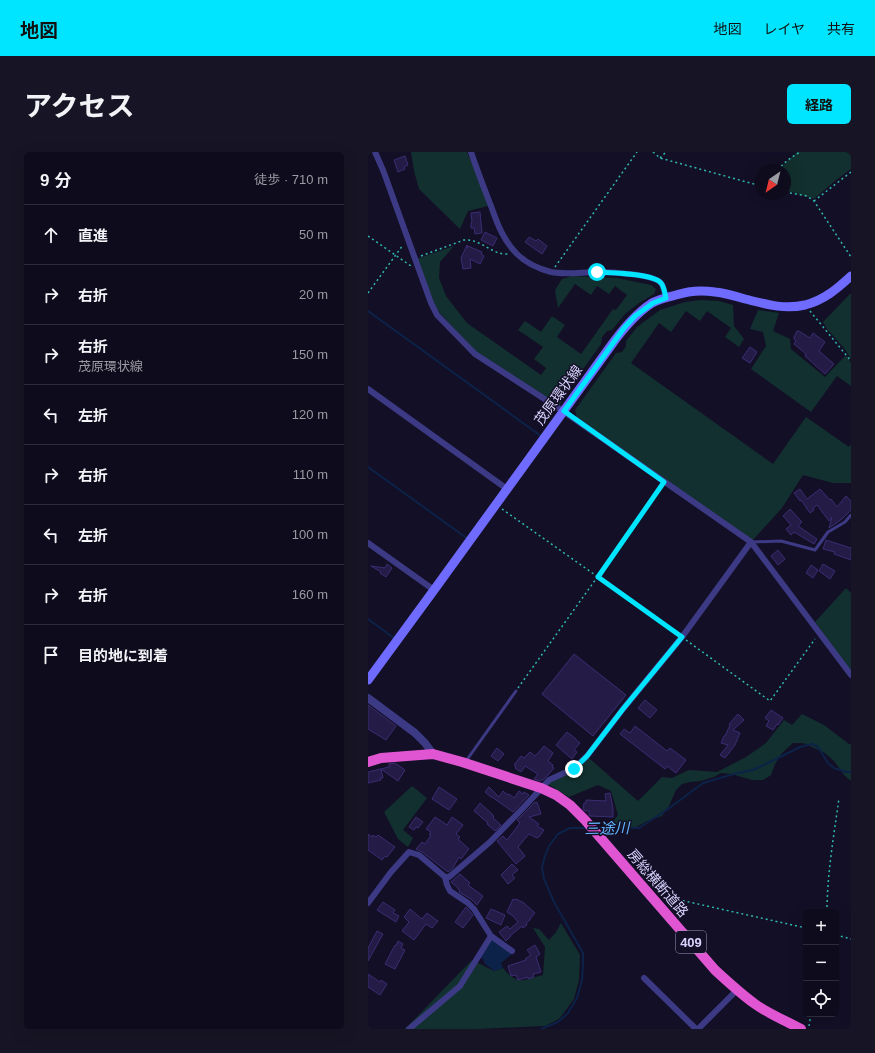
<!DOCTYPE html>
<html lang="ja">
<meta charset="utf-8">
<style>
body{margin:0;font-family:Helvetica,"Noto Sans JP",sans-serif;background:#171425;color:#f1f3f6}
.controls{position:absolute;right:12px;bottom:12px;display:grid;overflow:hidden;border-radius:6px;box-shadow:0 4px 16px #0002}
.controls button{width:36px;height:36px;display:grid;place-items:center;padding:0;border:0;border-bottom:1px solid #2e2b3b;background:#0e0b1c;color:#f1f3f6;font:20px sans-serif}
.compass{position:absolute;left:387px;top:12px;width:36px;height:36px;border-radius:50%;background:#0e0b1c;box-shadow:0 4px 16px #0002;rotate:215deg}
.stop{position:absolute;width:12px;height:12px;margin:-9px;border:3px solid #00e5ff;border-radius:50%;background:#fff}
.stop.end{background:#00e5ff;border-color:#fff;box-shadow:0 1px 4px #0008}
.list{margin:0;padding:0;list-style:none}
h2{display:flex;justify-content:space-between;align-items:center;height:52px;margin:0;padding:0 16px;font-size:17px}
h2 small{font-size:13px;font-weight:400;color:#9b9ba3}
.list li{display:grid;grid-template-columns:26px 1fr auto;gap:12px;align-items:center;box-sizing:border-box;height:60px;padding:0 16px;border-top:1px solid #2e2b3b}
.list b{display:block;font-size:15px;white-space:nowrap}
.list p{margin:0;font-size:13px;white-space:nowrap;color:#9b9ba3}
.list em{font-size:13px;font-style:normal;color:#9b9ba3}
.icon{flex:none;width:22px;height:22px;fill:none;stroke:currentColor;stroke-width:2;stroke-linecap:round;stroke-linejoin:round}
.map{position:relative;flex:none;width:483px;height:877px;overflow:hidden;border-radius:6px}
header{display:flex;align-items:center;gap:24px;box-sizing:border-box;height:56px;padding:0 20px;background:#00e5ff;color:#111}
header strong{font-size:19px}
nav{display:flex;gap:22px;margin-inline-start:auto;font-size:14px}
.intro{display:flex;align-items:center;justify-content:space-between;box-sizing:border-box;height:96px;padding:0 24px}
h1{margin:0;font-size:28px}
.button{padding:10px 18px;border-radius:6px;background:#00e5ff;color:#111;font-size:14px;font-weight:700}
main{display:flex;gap:24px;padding:0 24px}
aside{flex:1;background:#0e0b1c;border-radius:6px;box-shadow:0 4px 16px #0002}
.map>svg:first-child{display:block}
</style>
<header>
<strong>地図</strong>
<nav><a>地図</a><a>レイヤ</a><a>共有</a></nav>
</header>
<div class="intro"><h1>アクセス</h1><a class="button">経路</a></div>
<main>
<aside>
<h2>9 分<small>徒歩 · 710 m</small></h2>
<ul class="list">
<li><svg class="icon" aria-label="ahead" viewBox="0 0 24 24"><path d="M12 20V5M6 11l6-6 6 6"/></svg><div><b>直進</b></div><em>50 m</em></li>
<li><svg class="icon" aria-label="right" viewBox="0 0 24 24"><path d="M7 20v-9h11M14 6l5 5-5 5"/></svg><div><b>右折</b></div><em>20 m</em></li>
<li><svg class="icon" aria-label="right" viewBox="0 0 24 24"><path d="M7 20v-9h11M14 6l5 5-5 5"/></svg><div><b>右折</b><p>茂原環状線</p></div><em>150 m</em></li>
<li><svg class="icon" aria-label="left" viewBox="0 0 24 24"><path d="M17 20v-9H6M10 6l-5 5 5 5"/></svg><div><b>左折</b></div><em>120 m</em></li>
<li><svg class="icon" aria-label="right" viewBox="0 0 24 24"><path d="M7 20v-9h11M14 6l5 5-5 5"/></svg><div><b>右折</b></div><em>110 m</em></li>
<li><svg class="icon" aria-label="left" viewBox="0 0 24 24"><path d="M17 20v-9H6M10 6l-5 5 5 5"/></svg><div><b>左折</b></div><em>100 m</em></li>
<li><svg class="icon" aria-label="right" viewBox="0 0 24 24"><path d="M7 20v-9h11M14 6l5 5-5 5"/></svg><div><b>右折</b></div><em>160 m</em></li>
<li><svg class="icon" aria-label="arrive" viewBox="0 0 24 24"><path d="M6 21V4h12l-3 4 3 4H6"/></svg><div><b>目的地に到着</b></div></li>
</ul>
</aside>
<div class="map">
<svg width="483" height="877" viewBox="0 0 483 877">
<rect width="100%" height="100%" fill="#130f26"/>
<path fill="#12302f" d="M43,0H99L113,32L120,54L100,59L92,77L51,37L46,19Z
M429,0H483V17L468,28L446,47L417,38V18H412L414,14Z
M86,94L72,110L71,126L78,144L99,171L173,223L178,216L166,207L175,195L150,178L157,169L173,180L184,164L197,173L189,185L213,202L245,157L248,158L259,143L247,134L241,142L229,134L223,143L207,132L190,156L187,138L194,127L204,124L249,126L283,133L288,137L286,142L271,151L257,162L244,178L239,179L234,185L233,192L196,244L191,255L107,200L71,160L65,151L48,107Z
M483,141V207L476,196L459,177L455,170Z
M333,148L351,149L365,153L366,174L376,187L371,195L357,185L363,176L339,159L332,169L318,159L303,180L291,171L263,211L405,312L438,265L481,295L483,292V331H465L435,323L414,356L384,389L209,266L207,258L248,201L254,200L258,194V189L269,175L292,158L317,150Z
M390,158L411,161L405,179L422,187L423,197L457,225L478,203L483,211V234L469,224L443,260L383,217L398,194L395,180L382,177Z
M478,436L483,441V517L481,518L447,470Z
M434,562L456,573L481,592H483V629L476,623L466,609L457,601L435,591H425L414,601L407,612L403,623L395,628H384L363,622L353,621L346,625L333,629L322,630L314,632L308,638L301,654L294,664L279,669L265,677L243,672L250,663L243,639L230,633L201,645L178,631L221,606L270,649L294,625L304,626L321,618L349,620L378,605L398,591L416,568L424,573Z
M44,634L59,646L35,678L45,686L40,695L30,687L16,660Z
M193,771L212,803L211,828L206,847L192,866L189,868L177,874L155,875L109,877H37L104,808L126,819L135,816C150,834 155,828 175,823L177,795L165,776L171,777L181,788L188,780Z"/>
<path fill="#0c2248" d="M125,788L144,802L133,811L135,816L126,819L116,811V808L111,805L122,789Z"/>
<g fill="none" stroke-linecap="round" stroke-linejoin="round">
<path stroke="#0c2248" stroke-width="2" d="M0,159L173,284
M0,315L100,387
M0,467L26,486
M228,675L271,676L300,657L335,631L366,622L385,618L404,609L432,595L444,592L450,595L460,611L466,616L478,620H483
M173,877L190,870L200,861L209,846L214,828L215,812V801L186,750L176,727L174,715L177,704L181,694L190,682L202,676H220"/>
</g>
<path fill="#241b47" stroke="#3b2d73" d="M37,4L40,13L36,15L37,17L30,20L26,8Z
M112,60L114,81L107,82L106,76H103V71L104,70L103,61Z
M117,80L129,86L125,94L113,88Z
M161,85L168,89L170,87L179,94L174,102L157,90Z
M99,93V96L100,94L114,100L113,102L116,104L112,112L102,107L103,116L95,117L93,106Z
M429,179H431L442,186L445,181L457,190L451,199L466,212L457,222L437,204L438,202L426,192L428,189L426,187V185Z
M382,195L389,200L382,211L374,206Z
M432,337L439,347L452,337L462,348L463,347L469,355L478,344L483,349V358L474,367L461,376L464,365L461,369L449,353L445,356L446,358L442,361L433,348L432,349L426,341Z
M422,357L434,370L430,374L449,387L446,392L426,380L423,383L418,377L423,373L415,364Z
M458,388L483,396V408L466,402L467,400L455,397Z
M410,398L417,407L410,413L403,404Z
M19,412L24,416L18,425L12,421L13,420L3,414L17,416Z
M455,412L467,419L462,427L451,419Z
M443,413L450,418L445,426L438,421Z
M206,502L258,543L225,584L174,542Z
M277,548L289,558L282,566L270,556Z
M0,553L28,574L18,588L0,577Z
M403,558L415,566L410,573L409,572L405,578L398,574L401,569L397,566Z
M370,562L376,568L365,578L372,581L367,593L357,606L352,603L360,593L353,591L356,584H357L362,573L361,572Z
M267,574L299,599L302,596L318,608L308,621L299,614L297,617L252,582L256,577L262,581Z
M199,580L208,587V588L212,591L206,598L209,600L204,607L198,602L188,593Z
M176,594L185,601L180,609L185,613L184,615L186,616L180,623L176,627L172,629L166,627L170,622L157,614L153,620L147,616L148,614L146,613L153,604L156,606L162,600L167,604L170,601Z
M129,596L136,602L130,609L123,604Z
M27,611L37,618L30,629L13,617L15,626H12L13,628L0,631V620L21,615V612Z
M71,635L89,647L81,658L64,647Z
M121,635L131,645L135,639L140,643L141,642L146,646L151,639L155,642L156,640L161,643L145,660L124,645H123L117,640Z
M242,641L245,656V665L222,664L221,663V659H217L215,657L216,651H218V648L238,649L237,642Z
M169,650L173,662L161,665L171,672L169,674L176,678L171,685H170L169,686L161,682L150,695L157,704L148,712L129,689L135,684L139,688L152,671L149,668L166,651Z
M112,651L124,662L126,665L125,666L133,673L127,679L119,672L120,671L106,659Z
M48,665L55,670L50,676L48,675L46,678L41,675Z
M67,665L79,673L84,665L95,673L88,682L92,685L90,687L101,697L93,707L91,705L85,716L80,720L54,700L48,697L54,690L57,692L63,683L61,682L63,680L58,677Z
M0,682L4,685L5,683L8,685L10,683L27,695L19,705L17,704L14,708L0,698Z
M144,712L150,718L144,723L147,726L140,732L133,723Z
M92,722L102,731L100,733L115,744L109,753L103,747L91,740L92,739L90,737V736L83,730Z
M145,747L147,748L148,747L156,751L167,761L162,767V768L158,771L159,773L155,776L154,774L142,784H143L138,789L131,780L139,774L142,777L150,770L145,764L139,760Z
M15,750L27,758L25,761L31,764L28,770L9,758Z
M98,755L105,763L95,776L87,770Z
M42,757L54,767L59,761L70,769L64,776L58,772L46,788L34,779L41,770L36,765Z
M123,757L137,763L133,773L118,766Z
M9,779L15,782L0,809V796Z
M30,789L35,792L33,796L37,798L27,817L17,812L27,793L28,794Z
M167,793L172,802L168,805L173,820L165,822L166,825L160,827V825L150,828L148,823L143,824L140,814L158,808L157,807L163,803L159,798Z
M0,822L12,830L13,828L19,832L12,843L0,835Z"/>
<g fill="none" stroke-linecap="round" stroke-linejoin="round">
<path stroke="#2fb8b0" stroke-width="1.5" stroke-dasharray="2 3" stroke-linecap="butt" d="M285,0L292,6L393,34
M292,6L298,0
M410,18C416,10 424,5 432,0
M417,40L439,44L446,49L483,105
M446,49L483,20
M0,84L43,114
M53,104L96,88C110,87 119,97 131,101C134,102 138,102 141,102
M187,115L269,0
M0,141L35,93
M442,159L483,209
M134,357L309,481
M318,488L402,549L447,487
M150,536L293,336
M295,746H303L438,776
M459,760C459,722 466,683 471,646
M468,783L483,787
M441,874L443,862"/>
<path stroke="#3d3a85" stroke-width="3" d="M385,390L413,389L447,398L460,380L477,370L483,363
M98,609L148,539"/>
<path stroke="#3d3a85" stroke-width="6" d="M7,0L15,18L63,151L69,163L107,202L195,259L383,390L483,523
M103,0C109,18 116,36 123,54C129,71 135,88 149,102C158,111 171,117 183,120C198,123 214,120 229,120C241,120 286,122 293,131C296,135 297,142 298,146
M0,237L139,337
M0,391L66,438
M0,751L23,720L41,700L51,703L77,725H81L122,690L157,654L181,628L205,617L219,604L255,557L314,485L383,390
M123,784L144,799
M276,826L328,877
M41,877L92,834L123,784L106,757L100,751L82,739L79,733L77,725
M330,877L369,838"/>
<path stroke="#3d3a85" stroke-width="8" d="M0,546L47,581L57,591L65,602"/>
<path stroke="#6f6bff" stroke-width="9" d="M0,528L66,438L242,195C254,178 267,162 284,151C291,147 300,145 308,143C320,139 334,138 347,140C357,141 367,144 377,147C397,152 416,158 437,153C456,148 469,137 483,124"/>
<path stroke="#e055d1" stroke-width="10" d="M0,610L13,606L65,602L94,610L173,636L188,643L202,653L217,668L347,818C360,830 373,842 387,852C401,862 418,869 433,877"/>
</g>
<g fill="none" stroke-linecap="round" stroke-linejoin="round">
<path stroke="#00e5ff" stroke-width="5" d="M206,617L219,604L255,557L314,485L230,425L296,330L196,259L256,176L267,164L285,151L298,146C297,142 296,134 293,131C285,121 243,121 229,120"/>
</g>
<g text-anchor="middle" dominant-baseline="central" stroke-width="3" stroke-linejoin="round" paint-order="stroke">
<rect fill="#130f26" stroke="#9e99be" stroke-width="1" x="308" y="779" width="30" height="22" rx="3"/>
<g font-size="13" font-weight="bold" fill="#d9d4ff">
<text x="323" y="790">409</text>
</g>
<g font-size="14" fill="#d9d4ff" stroke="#130f26">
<text transform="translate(190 243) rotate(-54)">茂原環状線</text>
<text transform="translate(290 731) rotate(49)">房総横断道路</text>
</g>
<g font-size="15" font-style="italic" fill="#62b6ff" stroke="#130f26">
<text transform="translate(239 676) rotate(-1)">三途川</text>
</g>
</g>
</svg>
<div class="controls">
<button>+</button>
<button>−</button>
<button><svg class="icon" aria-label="locate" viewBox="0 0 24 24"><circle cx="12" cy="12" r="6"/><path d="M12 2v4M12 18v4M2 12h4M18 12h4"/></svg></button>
</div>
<svg class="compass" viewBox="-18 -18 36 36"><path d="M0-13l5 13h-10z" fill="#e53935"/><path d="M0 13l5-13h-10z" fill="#9b9ba3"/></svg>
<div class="stop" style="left:229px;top:120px"></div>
<div class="stop end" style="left:206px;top:617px"></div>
</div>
</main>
